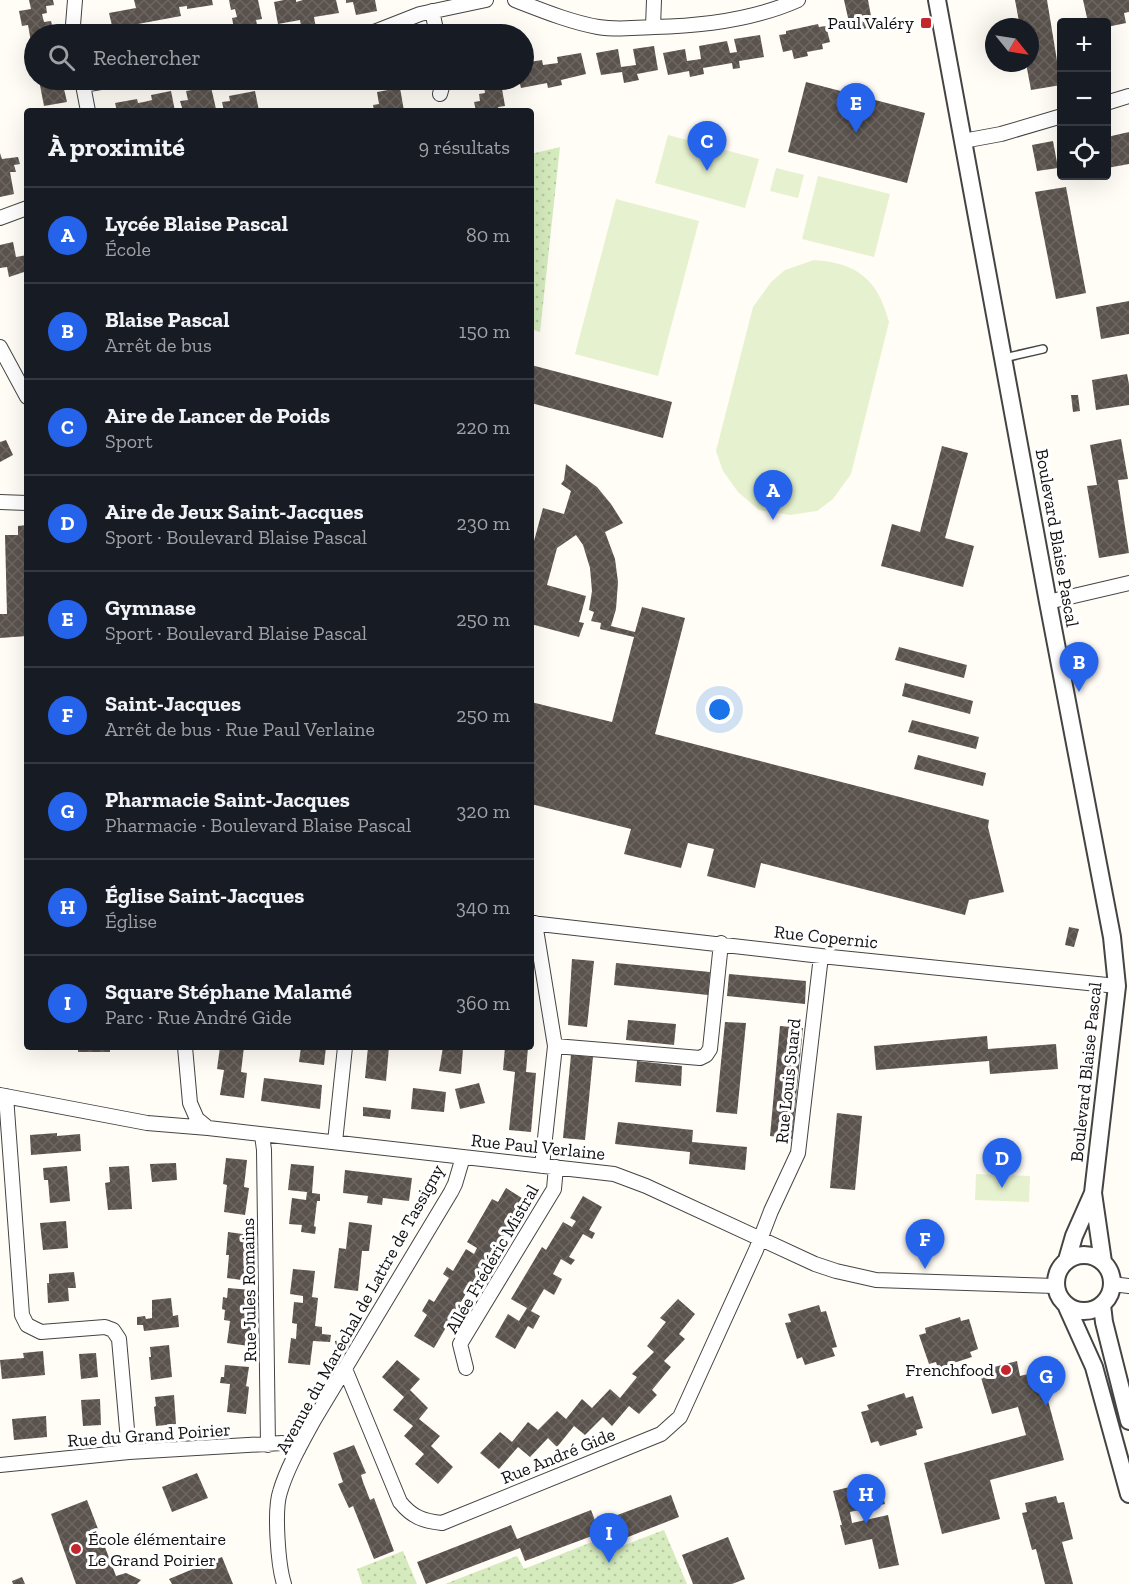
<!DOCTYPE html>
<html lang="fr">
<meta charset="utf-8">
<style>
body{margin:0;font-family:"Zilla Slab",serif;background:#20242c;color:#f1f3f6}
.controls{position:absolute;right:18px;top:18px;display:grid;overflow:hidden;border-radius:6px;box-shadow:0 6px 24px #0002}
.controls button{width:54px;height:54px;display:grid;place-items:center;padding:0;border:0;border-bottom:2px solid #363941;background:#171b24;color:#f1f3f6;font:30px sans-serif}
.compass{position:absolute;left:985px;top:18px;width:54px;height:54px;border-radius:50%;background:#171b24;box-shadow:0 6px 24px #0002;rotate:120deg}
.you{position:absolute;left:720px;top:710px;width:21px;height:21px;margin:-15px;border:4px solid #fff;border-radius:50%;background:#1a73e8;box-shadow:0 0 0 9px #1a73e833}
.badge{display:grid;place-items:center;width:39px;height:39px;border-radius:50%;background:#2563eb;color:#fff;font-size:20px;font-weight:700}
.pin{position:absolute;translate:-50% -50px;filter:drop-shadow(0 2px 3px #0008)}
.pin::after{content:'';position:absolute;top:32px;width:21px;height:18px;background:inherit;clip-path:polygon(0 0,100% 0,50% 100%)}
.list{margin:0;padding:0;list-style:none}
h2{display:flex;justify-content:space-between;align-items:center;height:78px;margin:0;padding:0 24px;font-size:26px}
h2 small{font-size:20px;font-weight:400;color:#9ea1a6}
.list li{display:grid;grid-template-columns:39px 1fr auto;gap:18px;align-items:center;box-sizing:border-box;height:96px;padding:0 24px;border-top:2px solid #363941}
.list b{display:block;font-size:22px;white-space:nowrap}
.list p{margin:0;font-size:20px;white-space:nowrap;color:#9ea1a6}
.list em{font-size:20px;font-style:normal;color:#9ea1a6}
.icon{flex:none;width:33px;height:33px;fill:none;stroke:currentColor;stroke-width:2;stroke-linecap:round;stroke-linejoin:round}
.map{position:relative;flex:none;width:1129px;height:1584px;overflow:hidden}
.search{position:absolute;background:#171b24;box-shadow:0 6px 24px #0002;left:24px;top:24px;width:510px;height:66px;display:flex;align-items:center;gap:15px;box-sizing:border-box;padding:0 21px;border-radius:33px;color:#9ea1a6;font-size:22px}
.panel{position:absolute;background:#171b24;box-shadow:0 6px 24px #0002;left:24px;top:108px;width:510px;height:942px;border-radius:6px}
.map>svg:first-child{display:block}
</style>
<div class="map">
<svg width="1129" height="1584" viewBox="0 0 1129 1584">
<defs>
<pattern id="green-dots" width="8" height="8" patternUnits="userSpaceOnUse" patternTransform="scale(1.5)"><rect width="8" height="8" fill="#d5ebbd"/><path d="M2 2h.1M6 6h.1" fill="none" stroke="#b6c8a1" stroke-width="1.8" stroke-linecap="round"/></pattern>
<pattern id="building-cross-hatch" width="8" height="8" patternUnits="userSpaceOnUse" patternTransform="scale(1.5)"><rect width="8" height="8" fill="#5a524d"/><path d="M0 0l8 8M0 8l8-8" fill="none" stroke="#6d6662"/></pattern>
</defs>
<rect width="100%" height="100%" fill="#fffdf5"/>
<path fill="url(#green-dots)" d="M560,147L540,332L531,329V154Z
M664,1530L687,1584H445L517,1556L524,1569L597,1540L604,1553Z
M403,1551L417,1584H362L357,1569Z"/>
<path fill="#e6f2cf" d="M668,135L759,159L745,208L655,183Z
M776,168L804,175L798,198L770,191Z
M818,176L890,194L874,257L802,239Z
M616,199L699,221L658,376L575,354Z
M814,260C858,263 878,280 889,322L851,474L833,499L817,511L790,515L759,510L738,492L723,471L716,451L753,307L771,282L785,270Z
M976,1174L1030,1176L1029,1202L975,1200Z"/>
<path fill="url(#building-cross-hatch)" d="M29,0H53L54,5L46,6L47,13L42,14L44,22L51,21L54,34H34L33,53L28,25L22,26L19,11L31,9Z
M134,0H212L213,5L187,9V6L179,7L181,16L138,24L140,30L114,34L109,13L136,8Z
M229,0H258L262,19L256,20L259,34H235L232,18L237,17L235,9L231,10Z
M284,0H296V2L303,0H336L339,13L314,17L317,34H309L308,25L301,26L300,20L278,24L274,2Z
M346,0H375L377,11L356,15L353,2L346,3Z
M844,0H868L873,27L851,31Z
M1015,0H1047L1061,85L1031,90L1026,63H1030V27H1020Z
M1083,0H1129V12L1124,13L1126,23L1107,27V22H1088Z
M818,24L819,27L826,26L830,42L822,44L823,49L807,52L808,56L794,59L792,50L783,52L779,35L786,34V31Z
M484,30L485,34H465Z
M760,35L764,57L739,61L740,68L733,69L732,63L703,68L704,74L690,77L689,71L668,75L663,53L685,49L687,61L701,59L699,46L727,41L730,53L737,52L734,39Z
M654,46L658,70L637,74L639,80L624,83L622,72L601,75L596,53L618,49L621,67L636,65L633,49Z
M581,53L586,74L561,80L562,85L548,88L547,83L521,88L519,80H524V63L542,60L543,65L558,63L557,57Z
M39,80H62L67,102L44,106Z
M386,80L407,81L409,87L398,88L397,83L388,85Z
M470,80H500L501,82L510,81L511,88L502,89L505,106L498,107L499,111H476L474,102L480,101L479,94L485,93L484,86L471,88Z
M806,82L925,113L907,183L788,152Z
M211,87L216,109L183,111L180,101L188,100L186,91Z
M400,88L404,111H374L373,105L379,104L377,92Z
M171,91L175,111H117L115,103L137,99L138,103L144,102L152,100L151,95Z
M255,91L259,111H224L222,102L230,101L229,96Z
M1129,132V164L1107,168V137Z
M1062,137V158H1060L1057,138Z
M1053,141L1058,168L1037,171L1032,145Z
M0,153L2,159L18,157L20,164L14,165L16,172H10L14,194L0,197Z
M1066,187L1086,293L1056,299L1035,192Z
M13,242L16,257L27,255V271L9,277L7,267L0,268V245Z
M1129,301V334L1101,339L1096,307Z
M531,365L672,402L663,438L531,403Z
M1127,374L1129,384V405L1096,410L1092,380Z
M1071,395H1078L1080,411L1073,412Z
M1121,439L1128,479L1118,480L1129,553L1099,558L1087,486L1097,485L1090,445Z
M6,440L13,455L0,462V442Z
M942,446L968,453L945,538L974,546L963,587L881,566L892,524L920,532Z
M566,464L597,487L611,504L623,523L605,532L615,559L618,582L616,609L611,626L635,632L642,607L685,618L655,734L989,820L988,827L1004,892L969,900L965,915L761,863L755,888L707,876L714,849L688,843L681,868L624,854L631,829L531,804V702L612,722L634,637L600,629L601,623L591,621L594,612L589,610L592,591L590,568L583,545L576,535L557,548L547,585L586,596L579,622L584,623L579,637L531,624V552L543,508L564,514L571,491L561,484L564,480Z
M27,525V636L0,638V614H7L5,535H18V526Z
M899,647L967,665L964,678L895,660Z
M905,683L973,701L970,714L902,696Z
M912,720L979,737L976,749L908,732Z
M918,755L986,773L983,786L914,769Z
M1069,927L1079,929L1074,947L1065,945Z
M572,959L594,961L587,1027L568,1025Z
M616,963L710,972L708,995L614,985Z
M729,974L806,981L805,1004L727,996Z
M628,1020L676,1024L674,1045L626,1040Z
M725,1022L746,1023L737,1114L716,1112Z
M780,1026L803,1028L792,1139L770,1136Z
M987,1036L988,1049L1056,1044L1058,1069L990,1074L989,1061L876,1070L874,1046Z
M78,1047H110V1052H78Z
M220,1047H244L241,1072L247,1073L244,1098L220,1095L224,1070L217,1069Z
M301,1047H326L324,1065L299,1062Z
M368,1047H389L386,1081L365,1078Z
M443,1047L463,1049L461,1074L439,1071Z
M505,1047H528L526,1072L536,1073L531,1132L509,1130L515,1072L503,1070Z
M571,1055L593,1057L585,1140L563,1138Z
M637,1061L682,1066L681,1086L635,1082Z
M264,1078L322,1085L320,1109L261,1101Z
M479,1083L485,1103L460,1109L455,1089Z
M413,1088L446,1092L444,1112L411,1109Z
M363,1107L391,1110L390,1119L363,1116Z
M837,1113L862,1116L855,1190L830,1188Z
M618,1122L693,1130L692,1142L747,1147L745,1170L689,1164L690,1152L615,1144Z
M57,1133V1136L80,1134L81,1151L31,1155L30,1135Z
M226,1158L247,1160L244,1187L249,1188L245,1215L224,1212L227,1185L223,1184Z
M176,1163L177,1180L152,1182L150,1164Z
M291,1164L314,1166L312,1193L320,1194V1201H317L314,1226L316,1227L315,1234L301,1232L302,1225L289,1224L292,1198L306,1200L307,1192L288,1190Z
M67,1166L70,1201L50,1203L48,1180H44L43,1168Z
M129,1166L132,1209L108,1210L105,1183L110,1182L109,1167Z
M345,1170L412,1178L409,1201L383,1198L382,1205L367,1203L368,1196L343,1193Z
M506,1188L525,1200L491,1256H490L485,1261L434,1348L414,1336L427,1315L422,1311L429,1299L434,1302L449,1278L443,1274L447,1267L453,1271L466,1249L474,1254L477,1248L467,1242L492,1199L498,1202Z
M583,1196L602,1207L589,1230L595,1233L592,1239L583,1234L569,1257L575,1260L571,1265L561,1259L553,1274L562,1279L554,1295L544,1289L531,1311L540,1316L533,1329L528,1326L515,1349L495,1337L508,1314L519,1321L527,1308L511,1299L542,1247L546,1250L563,1222L572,1227L576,1221L570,1218Z
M66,1221L68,1248L43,1250L40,1223Z
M349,1222L372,1225L369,1251H362L358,1291L334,1288L339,1248L346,1249Z
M228,1232L250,1235L248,1257H251L249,1281L227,1278L229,1255H226Z
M293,1269L315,1271L312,1297L318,1298L315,1326L322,1327V1334L331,1335L330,1342L313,1341L310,1365L288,1363L291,1338L296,1339L297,1324L292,1323L294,1302L303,1303V1296L290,1294Z
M74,1272L76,1288H68L69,1301L48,1303L47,1283H49V1274Z
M228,1288L251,1290L248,1323H252L249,1346L227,1343L230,1321L224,1320L225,1310L222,1309L223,1297L227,1298Z
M171,1298L173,1316L178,1315L179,1327L144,1331L143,1325H137V1317L145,1316L146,1319L152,1318V1300Z
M678,1299L695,1314L679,1334L685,1339L664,1361L671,1367L652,1390L657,1395L639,1414L629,1406L612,1426L603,1417L585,1435L574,1426L557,1447L548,1438L530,1457L518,1447L499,1469L480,1453L500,1432L512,1442L528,1422L538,1430L557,1411L566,1419L582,1399L592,1408L610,1389L620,1398L637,1377L632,1374L654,1352L647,1346L666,1322L660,1318Z
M819,1305L821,1312L826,1311L837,1347L832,1348L835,1356L805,1365L802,1357L797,1359L785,1323L791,1322L788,1314Z
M960,1317L961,1321L969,1319L978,1349L970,1352L972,1357L938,1368L936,1362L929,1364L919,1335L926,1333L925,1328Z
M169,1345L172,1377L151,1380L149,1357H151L150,1347Z
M43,1351L45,1375L2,1379L0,1360L24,1358L23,1353Z
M96,1353L98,1377L81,1379L79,1354Z
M397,1360L420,1379L410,1390L428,1408L419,1419L440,1436L431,1446L453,1467L438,1484L415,1464L424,1454L404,1436L413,1426L393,1410L404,1397L382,1377Z
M1017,1361L1020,1376L1040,1371L1064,1460L990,1480L1000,1519L942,1534L924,1463L1026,1435L1018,1407L992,1414L979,1371Z
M225,1365L249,1367L246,1386L249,1387L246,1414L227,1412L230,1384L220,1383L221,1377H224Z
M904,1393L906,1398L913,1396L923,1428L916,1430L917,1435L880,1446L878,1441L871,1443L861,1412L869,1410L867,1405Z
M174,1395L176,1424L156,1426L154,1407L156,1406L155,1397Z
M100,1399L101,1425L83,1426L81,1400Z
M46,1416L47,1437L14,1440L12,1419Z
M354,1445L366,1473L361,1475L363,1482L370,1500L374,1498L394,1551L374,1559L353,1506L349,1508L342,1493L338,1484L343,1482L333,1453Z
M197,1473L208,1498L172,1512L162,1487Z
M879,1480L885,1504L850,1512L852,1523L888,1515L899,1565L879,1569L872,1539L845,1545L840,1525H842L833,1491Z
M671,1495L679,1517L605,1546L600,1533L525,1561L520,1548L426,1584L417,1562L511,1525L517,1539L591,1510L596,1523Z
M1056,1496L1058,1503L1064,1502L1073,1539L1062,1542L1073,1584H1045L1036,1549L1032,1550L1022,1513L1027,1512L1025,1503Z
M87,1500L116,1576L126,1573L141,1580L137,1584H76L51,1514Z
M728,1537L745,1579L732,1584H693L682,1555Z
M222,1557L233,1584H172L169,1579Z
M22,1577L25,1584H13L12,1581Z"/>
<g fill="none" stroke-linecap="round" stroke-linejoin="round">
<g stroke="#444" stroke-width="10">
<path id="service" d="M1004,358L1043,349"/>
</g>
<g stroke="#444" stroke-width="16">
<path id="minor" d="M515,0C541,10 570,22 598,27C617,30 635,28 654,27C703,26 753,20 798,0
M432,11L437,34
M653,27L654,0
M74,34L73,25L75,0
M369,34L420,14L486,0
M82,80L88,111
M83,85L112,80
M440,94L444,80
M1106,103L1129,96
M963,141L1001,134L1062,116
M0,218L27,208
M0,347L27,397
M0,502L27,503
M1048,602L1129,583
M531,923L821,956L1117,986
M535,923L555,1046L542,1166
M555,1046L700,1058L706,1055L710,1049L721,943
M185,1047L190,1103L197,1119L208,1128
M0,1095L147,1123L208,1128L614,1174L646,1186L815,1264L836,1271L876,1280L1055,1286
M6,1096L22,1315L27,1325L41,1332L105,1327L113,1330L119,1339L129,1452
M262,1135L264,1150L268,1445
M335,1142L345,1047
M1112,1284L1129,1286
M466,1368L460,1344L554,1189L556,1167
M345,1369L400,1502C412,1517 423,1521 442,1523L661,1434L680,1417L756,1250L771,1211L798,1153L821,956
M0,1465L129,1452L282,1443L298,1450
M284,1584C278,1565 274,1510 280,1492C287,1468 302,1442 314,1420L451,1192L455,1184L463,1157"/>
</g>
<g stroke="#444" stroke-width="20">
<path id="tertiary" d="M937,0L1048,602L1112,937L1117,986L1093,1193L1103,1262
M1056 1283a28 28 0 1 1 56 0a28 28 0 1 1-56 0Z
M1067,1260L1074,1236L1093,1193
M1102,1305L1104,1322L1129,1421
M1067,1307L1094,1367L1129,1494"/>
</g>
<use href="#service" stroke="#fff" stroke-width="7"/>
<use href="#minor" stroke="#fff" stroke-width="14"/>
<use href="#tertiary" stroke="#fff" stroke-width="16"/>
</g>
<g fill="#c4262e" stroke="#fff" stroke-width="2">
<rect x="920" y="17" width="12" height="12" rx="3"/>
<circle cx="1006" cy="1370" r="6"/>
<circle cx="76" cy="1549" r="6"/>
</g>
<g text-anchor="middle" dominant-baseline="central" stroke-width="6" stroke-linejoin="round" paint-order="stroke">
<g font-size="18" fill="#111" stroke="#fff" text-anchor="end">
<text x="914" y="23">Paul Valéry</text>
<text x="994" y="1370">Frenchfood</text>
<text x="88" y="1539" text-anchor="start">École élémentaire<tspan x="88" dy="21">Le Grand Poirier</tspan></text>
</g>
<g font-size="18" fill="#111" stroke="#fff">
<text transform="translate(1057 538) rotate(80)">Boulevard Blaise Pascal</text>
<text transform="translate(826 937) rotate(6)">Rue Copernic</text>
<text transform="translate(1086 1072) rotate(-84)">Boulevard Blaise Pascal</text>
<text transform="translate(788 1081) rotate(-84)">Rue Louis Suard</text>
<text transform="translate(538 1147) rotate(6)">Rue Paul Verlaine</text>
<text transform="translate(492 1259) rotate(-60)">Allée Frédéric Mistral</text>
<text transform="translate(249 1290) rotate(-91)">Rue Jules Romains</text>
<text transform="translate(360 1309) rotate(-61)">Avenue du Maréchal de Lattre de Tassigny</text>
<text transform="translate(149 1435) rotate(-4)">Rue du Grand Poirier</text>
<text transform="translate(558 1456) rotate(-22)">Rue André Gide</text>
</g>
</g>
</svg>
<div class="controls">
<button>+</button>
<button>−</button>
<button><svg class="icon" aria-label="locate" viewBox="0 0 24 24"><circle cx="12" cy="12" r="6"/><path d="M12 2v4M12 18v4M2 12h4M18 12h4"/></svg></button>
</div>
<svg class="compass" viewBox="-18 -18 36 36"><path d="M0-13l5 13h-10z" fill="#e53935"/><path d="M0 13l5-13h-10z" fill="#9ea1a6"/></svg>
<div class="you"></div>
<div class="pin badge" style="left:773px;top:520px">A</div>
<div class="pin badge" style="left:1079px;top:692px">B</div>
<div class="pin badge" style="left:707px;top:171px">C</div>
<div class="pin badge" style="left:1002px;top:1188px">D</div>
<div class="pin badge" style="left:856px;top:133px">E</div>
<div class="pin badge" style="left:925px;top:1269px">F</div>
<div class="pin badge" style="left:1046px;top:1406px">G</div>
<div class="pin badge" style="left:866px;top:1524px">H</div>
<div class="pin badge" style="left:609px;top:1563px">I</div>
<div class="search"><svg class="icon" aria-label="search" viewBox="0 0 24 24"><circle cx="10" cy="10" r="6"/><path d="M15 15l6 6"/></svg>Rechercher</div>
<section class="panel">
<h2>À proximité<small>9 résultats</small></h2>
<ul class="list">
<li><span class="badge">A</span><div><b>Lycée Blaise Pascal</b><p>École</p></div><em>80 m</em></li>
<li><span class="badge">B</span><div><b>Blaise Pascal</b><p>Arrêt de bus</p></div><em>150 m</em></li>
<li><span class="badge">C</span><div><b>Aire de Lancer de Poids</b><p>Sport</p></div><em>220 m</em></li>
<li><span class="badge">D</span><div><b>Aire de Jeux Saint-Jacques</b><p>Sport · Boulevard Blaise Pascal</p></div><em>230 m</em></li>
<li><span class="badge">E</span><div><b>Gymnase</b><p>Sport · Boulevard Blaise Pascal</p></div><em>250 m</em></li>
<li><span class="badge">F</span><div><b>Saint-Jacques</b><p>Arrêt de bus · Rue Paul Verlaine</p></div><em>250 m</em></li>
<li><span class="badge">G</span><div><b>Pharmacie Saint-Jacques</b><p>Pharmacie · Boulevard Blaise Pascal</p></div><em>320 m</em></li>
<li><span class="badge">H</span><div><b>Église Saint-Jacques</b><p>Église</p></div><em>340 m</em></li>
<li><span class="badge">I</span><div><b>Square Stéphane Malamé</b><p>Parc · Rue André Gide</p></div><em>360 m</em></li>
</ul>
</section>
</div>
